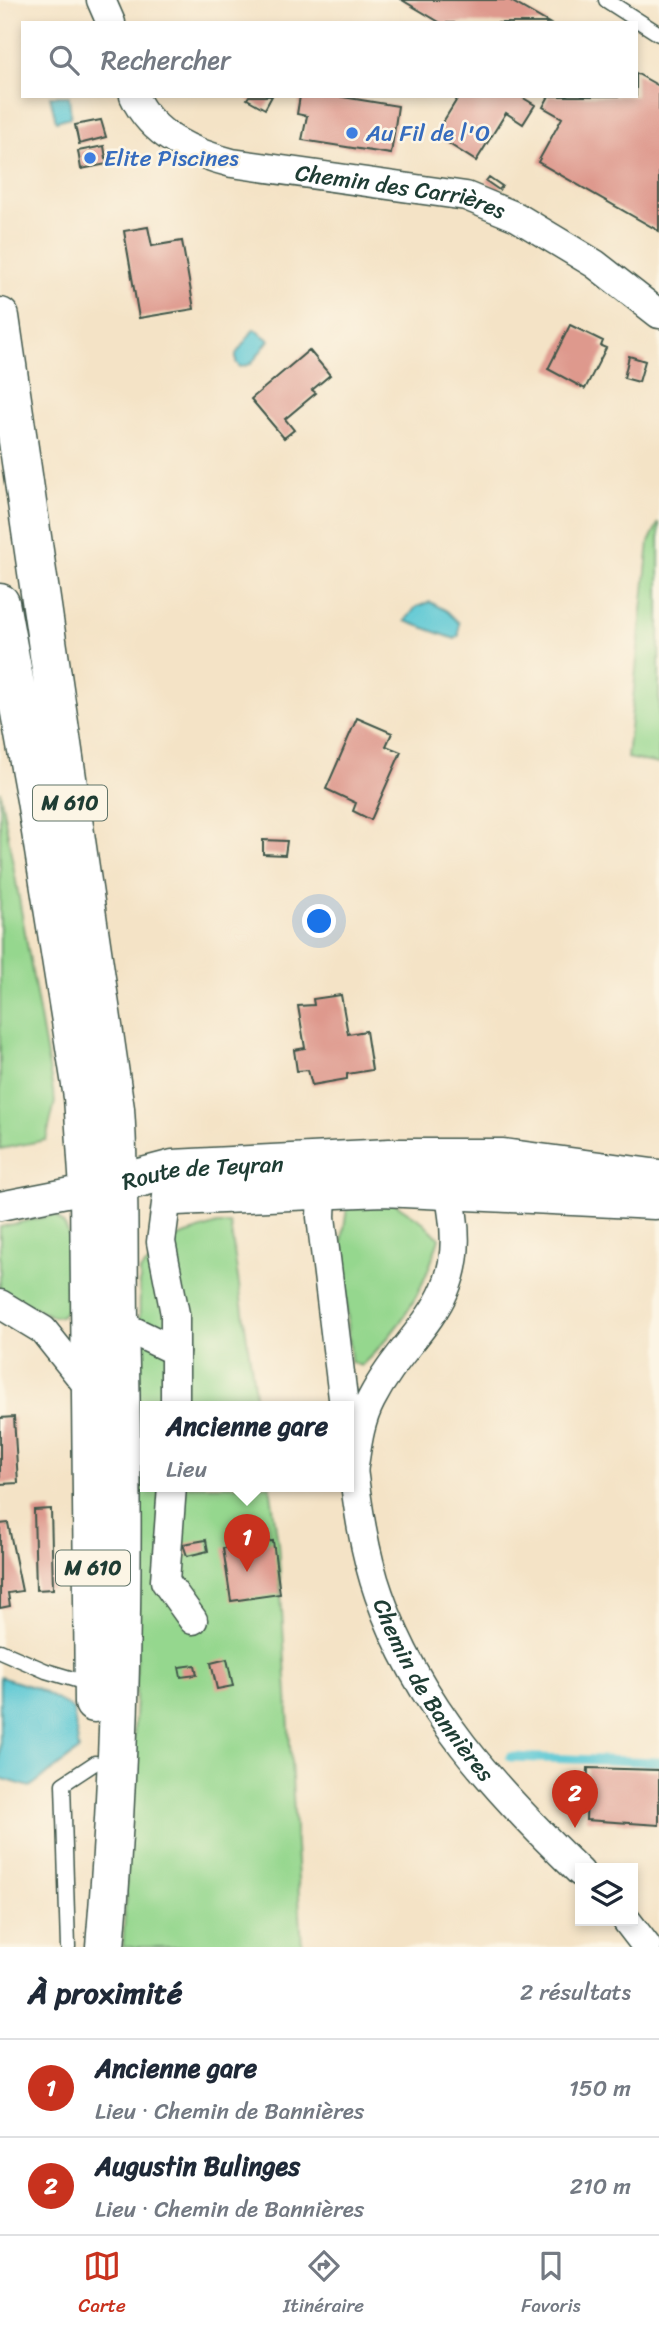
<!DOCTYPE html>
<html lang="fr">
<meta charset="utf-8">
<style>
body{margin:0;font-family:Sriracha,sans-serif;background:#f2f2f3;color:#1f2937}
.controls{position:absolute;right:21px;bottom:21px;display:grid;overflow:hidden;border-radius:0px;box-shadow:0 4px 10px #0003}
.controls button{width:63px;height:63px;display:grid;place-items:center;padding:0;border:0;border-bottom:2px solid #e0e1e3;background:#fff;color:#1f2937;font:35px sans-serif}
.you{position:absolute;left:320px;top:922px;width:24px;height:24px;margin:-18px;border:5px solid #fff;border-radius:50%;background:#1a73e8;box-shadow:0 0 0 10px #1a73e833}
.badge{display:grid;place-items:center;width:46px;height:46px;border-radius:50%;background:#c8321e;color:#fff;font-size:23px;font-weight:700}
.pin{position:absolute;translate:-50% -58px;filter:drop-shadow(0 2px 4px #0008)}
.pin::after{content:'';position:absolute;top:37px;width:24px;height:21px;background:inherit;clip-path:polygon(0 0,100% 0,50% 100%)}
.popup{position:absolute;left:140px;top:1401px;width:214px;height:91px;box-sizing:border-box;display:grid;place-content:center;border-radius:0px;background:#fff;filter:drop-shadow(0 2px 5px #0005);font-size:23px;white-space:nowrap;color:#747a83}
.popup b{font-size:26px;color:#1f2937}
.popup::after{content:'';position:absolute;left:50%;top:100%;margin-left:-14px;border:14px solid transparent;border-top-color:#fff}
.list{margin:0;padding:0;list-style:none}
h2{display:flex;justify-content:space-between;align-items:center;height:91px;margin:0;padding:0 28px;font-size:30px}
h2 small{font-size:23px;font-weight:400;color:#747a83}
.list li{display:grid;grid-template-columns:46px 1fr auto;gap:21px;align-items:center;box-sizing:border-box;height:98px;padding:0 28px;border-top:2px solid #e0e1e3}
.list b{display:block;font-size:26px;white-space:nowrap}
.list p{margin:0;font-size:23px;white-space:nowrap;color:#747a83}
.list em{font-size:23px;font-style:normal;color:#747a83}
.icon{flex:none;width:38px;height:38px;fill:none;stroke:currentColor;stroke-width:2;stroke-linecap:round;stroke-linejoin:round}
.map{position:relative;flex:none;width:659px;height:1947px;overflow:hidden}
.search{position:absolute;background:#fff;box-shadow:0 4px 10px #0003;left:21px;right:21px;top:21px;height:77px;display:flex;align-items:center;gap:18px;box-sizing:border-box;padding:0 24px;border-radius:0px;color:#747a83;font-size:26px}
.sheet{height:287px;background:#fff}
nav{display:flex;justify-content:space-around;align-items:center;box-sizing:border-box;height:98px;border-top:2px solid #e0e1e3;background:#fff;font-size:19px;color:#747a83}
nav a{display:grid;justify-items:center;gap:4px}
nav .on{color:#c8321e}
.map>svg:first-child{display:block}
</style>
<div class="map">
<svg width="659" height="1947" viewBox="0 0 659 1947">
<rect width="100%" height="100%" fill="#fcf5e5"/>
<filter id="ink" filterUnits="userSpaceOnUse"><feTurbulence type="fractalNoise" baseFrequency=".0143" numOctaves="2"/><feDisplacementMap in="SourceGraphic" scale="14" xChannelSelector="R" yChannelSelector="G"/><feConvolveMatrix kernelMatrix="1 2 1 2 8 2 1 2 1" color-interpolation-filters="sRGB"/></filter>
<filter id="wash" filterUnits="userSpaceOnUse"><feTurbulence type="fractalNoise" baseFrequency=".00686" numOctaves="4" result="noise"/><feDisplacementMap in="SourceGraphic" scale="28" xChannelSelector="R" yChannelSelector="G"/><feGaussianBlur stdDeviation="1.57" result="paint"/><feColorMatrix in="noise" values="0 0 0 0 0 0 0 0 0 0 0 0 0 0 0 0 0 1.4 0 .05"/><feComposite in="paint" operator="in"/></filter>
<g filter="url(#wash)">
<rect width="100%" height="100%" fill="#f4e3c6"/>
<path fill="#95d78e" stroke="#5a8a61" stroke-width="2" d="M659,522V764L627,758L649,542Z
M0,791L55,1102L46,1140L0,1149Z
M394,1203L423,1222L439,1238C423,1293 403,1326 361,1366L351,1362L342,1242L347,1208Z
M53,1215C78,1226 74,1279 73,1303L61,1316L53,1317L0,1290V1227Z
M217,1224H230L257,1406H146V1486H270L278,1543L302,1947H123L136,1697L140,1271L175,1238Z"/>
<path fill="#5cc8d4" stroke="#3e8284" stroke-width="2" d="M50,96H69L71,117L56,121Z
M254,329L269,340L251,364L240,367L236,362V354Z
M430,602L447,611L459,623V635L455,639L405,621L416,607Z
M0,1677L36,1688L73,1709L79,1750L30,1787L0,1778Z"/>
<g fill="none" stroke-linecap="round" stroke-linejoin="round">
<path stroke="#5cc8d4" stroke-width="9" d="M510,1757L659,1762"/>
</g>
<g id="blocks">
<path fill="#de998d" d="M402,0H509L549,23H441Z
M636,73L659,86V231L538,162L562,118L543,107L549,96H636Z
M249,96H272L265,109L247,99Z
M300,96H337L398,106L391,154L302,140L307,116L297,114Z
M459,96H520L535,105L523,124L506,113L476,161L435,135Z
M101,120L106,137L79,144L75,125Z
M104,146L107,164L81,169L78,151Z
M489,177L502,186L499,190L486,181Z
M148,227L152,246L182,241L194,309L139,318L124,231Z
M570,325L603,341L601,346L606,348L585,389L548,369Z
M309,350L330,375L312,390L316,393L285,419L294,430L284,438L251,399Z
M629,356L645,361L639,382L624,378Z
M357,718L392,733L386,746L401,752L371,820L353,811L356,803L326,789Z
M263,840L287,841L285,855L263,854Z
M341,995L348,1034L366,1031L372,1070L347,1074V1079L312,1085L308,1070L297,1071L294,1050L305,1048L298,1006L314,1005L313,999Z
M14,1417L18,1483L0,1484V1418Z
M51,1509L53,1589L36,1590L34,1510Z
M8,1523L22,1591L8,1593L10,1606L0,1608V1524Z
M206,1540L208,1551L187,1556L183,1544Z
M273,1541L280,1594L231,1601L223,1548Z
M227,1659L233,1686L217,1689L211,1663Z
M195,1665L197,1675L181,1677L179,1667Z
M588,1768L659,1770V1825L586,1820Z"/>
</g>
</g>
<g filter="url(#ink)">
<use href="#blocks" fill-opacity="0" stroke="#3f564a" stroke-width="2"/>
<g fill="none" stroke-linecap="round" stroke-linejoin="round">
<g stroke="#3f564a" stroke-width="17">
<path id="lane" d="M606,0L659,34
M0,1651L46,1671L93,1685
M68,1947L63,1784L95,1763"/>
</g>
<g stroke="#3f564a" stroke-width="31">
<g id="street">
<path d="M101,0L111,23"/>
<path id="s1" d="M134,96C152,136 193,153 232,163L466,196L517,217L595,264L659,314"/>
<path d="M336,1176L322,1192L321,1217L344,1406"/>
<path d="M167,1196L161,1242L175,1314V1406"/>
<path d="M0,1206L107,1185"/>
<path d="M0,1304L43,1330L91,1390"/>
<path d="M119,1324L175,1351"/>
<path id="s2" d="M351,1454C357,1500 363,1550 379,1595C418,1707 496,1791 580,1872"/>
<path d="M353,1472C357,1447 359,1423 371,1400C407,1330 466,1306 453,1216C451,1201 450,1189 438,1178"/>
<path d="M172,1486L165,1581L193,1620"/>
<path d="M627,1921L647,1947"/>
</g>
</g>
<g stroke="#3f564a" stroke-width="41">
<g id="secondary">
<path id="s3" d="M120,1183L173,1169L390,1158H503L659,1179"/>
<path d="M176,1196L383,1187L655,1200"/>
</g>
</g>
<g stroke="#3f564a" stroke-width="41">
<path id="primary" d="M0,317L115,1109C120,1180 118,1250 119,1321C124,1530 123,1739 105,1947
M0,603L36,800L83,1097L89,1189L94,1703"/>
</g>
<use href="#lane" stroke="#fff" stroke-width="14"/>
<use href="#street" stroke="#fff" stroke-width="28"/>
<use href="#secondary" stroke="#fff" stroke-width="38"/>
<use href="#primary" stroke="#fff" stroke-width="38"/>
</g>
</g>
<g fill="#3f7fe0" stroke="#fcf5e5" stroke-width="2.5">
<circle cx="352" cy="133" r="7"/>
<circle cx="90" cy="158" r="7"/>
</g>
<g text-anchor="middle" dominant-baseline="central" stroke-width="5" stroke-linejoin="round" paint-order="stroke">
<g fill="#fcf5e5" stroke="#617469" stroke-width="2">
<rect x="33" y="785.5" width="74" height="35" rx="5"/>
<rect x="56" y="1550.5" width="74" height="35" rx="5"/>
</g>
<g font-size="21" font-weight="bold" fill="#1f3d34">
<text x="70" y="803">M 610</text>
<text x="93" y="1568">M 610</text>
</g>
<g font-size="23" fill="#366cbe" stroke="#fcf5e5" text-anchor="start">
<text x="366" y="133">Au Fil de l'O</text>
<text x="104" y="158">Elite Piscines</text>
</g>
<g font-size="23" fill="#1f3d34" stroke="#fcf5e5">
<text stroke="none"><textPath href="#s1" startOffset="294">Chemin des Carrières</textPath></text>
<text stroke="none"><textPath href="#s3" startOffset="84">Route de Teyran</textPath></text>
<text stroke="none"><textPath href="#s2" startOffset="254">Chemin de Bannières</textPath></text>
</g>
</g>
</svg>
<div class="controls">
<button><svg class="icon" aria-label="layers" viewBox="0 0 24 24"><path d="M12 4l9 5-9 5-9-5zM3 14l9 5 9-5"/></svg></button>
</div>
<div class="you"></div>
<div class="pin badge" style="left:247px;top:1572px">1</div>
<div class="popup"><b>Ancienne gare</b>Lieu</div>
<div class="pin badge" style="left:575px;top:1828px">2</div>
<div class="search"><svg class="icon" aria-label="search" viewBox="0 0 24 24"><circle cx="10" cy="10" r="6"/><path d="M15 15l6 6"/></svg>Rechercher</div>
</div>
<section class="sheet">
<h2>À proximité<small>2 résultats</small></h2>
<ul class="list">
<li><span class="badge">1</span><div><b>Ancienne gare</b><p>Lieu · Chemin de Bannières</p></div><em>150 m</em></li>
<li><span class="badge">2</span><div><b>Augustin Bulinges</b><p>Lieu · Chemin de Bannières</p></div><em>210 m</em></li>
</ul>
</section>
<nav>
<a class="on"><svg class="icon" aria-label="map" viewBox="0 0 24 24"><path d="M3 6l6-2 6 2 6-2v14l-6 2-6-2-6 2zM9 4v14M15 6v14"/></svg>Carte</a>
<a><svg class="icon" aria-label="directions" viewBox="0 0 24 24"><path d="M12 3l9 9-9 9-9-9zM9 14v-3h6M13 9l2 2-2 2"/></svg>Itinéraire</a>
<a><svg class="icon" aria-label="saved" viewBox="0 0 24 24"><path d="M7 4h10v16l-5-4-5 4z"/></svg>Favoris</a>
</nav>
